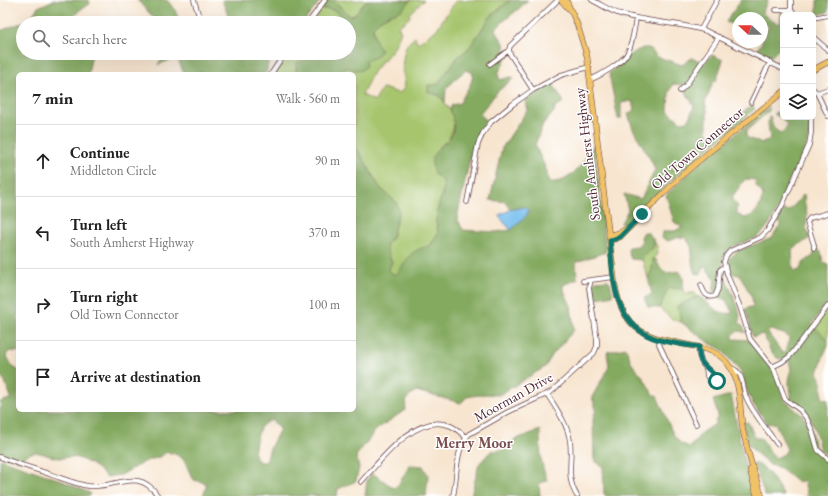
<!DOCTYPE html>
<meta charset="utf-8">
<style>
body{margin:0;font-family:"EB Garamond",serif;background:#f2f2f2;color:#222}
.controls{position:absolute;right:12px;top:12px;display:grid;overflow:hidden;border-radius:6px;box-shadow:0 4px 16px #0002}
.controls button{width:36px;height:36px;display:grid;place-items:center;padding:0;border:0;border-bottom:1px solid #e0e0e0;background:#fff;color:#222;font:20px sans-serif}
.compass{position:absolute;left:732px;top:12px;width:36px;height:36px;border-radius:50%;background:#fff;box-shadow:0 4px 16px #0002;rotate:292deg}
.stop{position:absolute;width:12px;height:12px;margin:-9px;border:3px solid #0f766e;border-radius:50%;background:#fff}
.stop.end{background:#0f766e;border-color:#fff;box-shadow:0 1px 4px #0008}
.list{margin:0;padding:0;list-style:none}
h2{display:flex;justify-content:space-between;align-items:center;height:52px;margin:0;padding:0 16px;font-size:17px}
h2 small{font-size:13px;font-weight:400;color:#767676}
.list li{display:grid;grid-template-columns:26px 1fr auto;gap:12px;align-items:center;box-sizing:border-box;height:72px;padding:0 16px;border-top:1px solid #e0e0e0}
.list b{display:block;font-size:15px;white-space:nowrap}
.list p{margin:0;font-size:13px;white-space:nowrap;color:#767676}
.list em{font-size:13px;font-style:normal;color:#767676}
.icon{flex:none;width:22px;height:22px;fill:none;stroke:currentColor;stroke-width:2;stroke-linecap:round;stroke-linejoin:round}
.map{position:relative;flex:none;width:828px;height:496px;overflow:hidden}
.search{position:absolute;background:#fff;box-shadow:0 4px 16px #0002;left:16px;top:16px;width:340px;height:44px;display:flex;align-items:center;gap:10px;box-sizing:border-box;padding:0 14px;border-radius:22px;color:#767676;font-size:15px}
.panel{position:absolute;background:#fff;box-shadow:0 4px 16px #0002;left:16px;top:72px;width:340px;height:340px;border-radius:6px}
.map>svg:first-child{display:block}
</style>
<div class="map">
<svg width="828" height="496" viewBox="0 0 828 496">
<rect width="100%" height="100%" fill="#fff"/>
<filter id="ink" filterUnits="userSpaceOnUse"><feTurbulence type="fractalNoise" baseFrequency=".025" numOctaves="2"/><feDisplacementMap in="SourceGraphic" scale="8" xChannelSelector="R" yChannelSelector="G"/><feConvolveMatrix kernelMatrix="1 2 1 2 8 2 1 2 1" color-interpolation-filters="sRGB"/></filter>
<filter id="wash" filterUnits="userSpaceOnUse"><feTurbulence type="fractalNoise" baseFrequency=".012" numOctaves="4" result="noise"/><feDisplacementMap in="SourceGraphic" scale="16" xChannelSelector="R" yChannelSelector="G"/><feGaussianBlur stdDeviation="0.9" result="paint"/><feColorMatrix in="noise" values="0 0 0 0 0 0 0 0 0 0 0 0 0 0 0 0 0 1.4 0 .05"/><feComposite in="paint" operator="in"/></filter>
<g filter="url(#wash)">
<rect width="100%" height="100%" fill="#f7e5cf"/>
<path fill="#a6c56d" stroke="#78724c" d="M334,0H368L362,5L355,15L350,16L334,1Z
M410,0H424L410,14V17L398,27L401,31L394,48L383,61L382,60L381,63L373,72L362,95L375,101L382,88L399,93C407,88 405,81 403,74C401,69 404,50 406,46C408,43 412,40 415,37L418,43L436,30L456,0H510L491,16L469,48L458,57L437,85L428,92L440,96L450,110L453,118L454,127L449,139L439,147L434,173L443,181L444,187L437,211L436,221L438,233L430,246L401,269L396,275L388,271L392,262L388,253L386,246L392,237L399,211L396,202L380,188L354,143V74H339C345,66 366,60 376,57L373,27C376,24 379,20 383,18C394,11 401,15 410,0Z
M322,9C338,8 342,16 353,26L349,27V23H312Z
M290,53H308L296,72L299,74H274Z
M653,239C658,246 660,253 653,259L652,270L648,278L642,260L646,253L652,249L654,245Z
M675,287L683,289L684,293H695L698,296L681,304L676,308L679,311L681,322L673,320L659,308C664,301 664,294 669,288Z
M828,308V340L814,326Z"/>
<path fill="#84aa60" stroke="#676446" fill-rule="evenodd" d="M54,0H89L90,4L81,9L67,23H23V53H92L88,74H18V352L10,351L6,355L13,367L18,370V410H354V143L380,188L396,202L399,211L392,237L386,246L388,253L392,262L388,271L396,275C409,259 408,250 430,246L438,233L436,220L437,211L444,187L443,181L434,174C433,169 431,162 432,158C436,149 443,146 449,139C456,130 454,120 450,110L452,105L460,103C464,93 473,84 473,73L466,70L455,79L446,89L445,103L440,96L428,92V85H437L458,57L469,48L491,16L510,0H528C518,11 505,18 495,30L504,43L505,55L507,56L498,74L500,80L510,77L514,78L498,91L480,113L486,121L472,149L457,218L463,230L496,232L511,230L525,207L510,210L506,202L490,200L502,148L528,109L525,101L552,83L564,102L555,107L554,112L543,124L535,145L546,169L549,182C572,184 584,161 594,144L606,252L576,262L577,279L563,285L565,293L571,306L574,330L553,354L545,367L499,395L484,394L467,397L461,403L416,391L407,398L405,410L376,430L356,456L359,468L356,481L338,489L337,496H203L206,487V483L194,480C183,463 189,457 167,452L159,457L146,461L121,475L106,477C101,469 81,457 72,457C68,456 63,459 59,458C41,456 36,445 19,461L0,454V402L7,400L11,398C10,393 3,377 0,374V31L29,20L38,7ZM271,420L276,424L280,429L270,448L266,462H259L254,454L256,441L260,428L265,423Z
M137,0H167L175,10L180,23H159Z
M222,0H321L303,23H231Z
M328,0H334V1L350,16L355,15L362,5L368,0H410C401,15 394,11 383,18C379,20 376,24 373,27L374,37L381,51L376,57L365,61L366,66L361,71L347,68L341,71L339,74H299L296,73V63L302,61L308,53H349V27L352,25C342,16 338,8 322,9Z
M741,0H768L762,13L772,21L780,24L781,12H790V15H783V41L781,47L771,57L767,58L757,50L762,42L769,26L762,23V18H738V27L726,22Z
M817,0H828V12L817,15Z
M643,48H649L658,57L682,65L692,58L703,64L712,55L723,60L716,81L713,82L705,103L707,109V131L709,134L714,135L752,105L755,109C727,133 698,156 671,181C656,196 641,211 625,226H623L621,223L628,210L624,194L641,199L655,170L652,162L633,129L628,114L634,110L632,101L621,103V119H618L609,73L632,53ZM673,84L682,85L694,106L688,121L681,122L668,111L669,93Z
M164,53H272L269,55L267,70L265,74H210L201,72L198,74H184L177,57L158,65Z
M769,107V111L746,131V137L760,143L770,139L768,123L769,116L771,117C772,125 773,130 781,133L788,126L781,117L775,115V112L783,114V117H791L802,120L804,117H810C810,123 810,129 809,135C807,149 798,161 793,174C783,195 778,216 762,233C752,244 729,242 724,256C717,278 745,304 739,323C743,325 745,328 745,333C740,330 737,331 733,334V339L749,340L773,370L784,400L803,416L811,430L814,443L817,451L828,461V496H806L807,493L804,481L797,482L786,473L778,467L770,465L753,450L747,443L743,423L748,422L755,438H761C767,445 768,453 776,458L784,454L787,449L775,423L768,424L753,404L747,391L743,377L738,368L732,362L721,349L709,343L681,322L679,311L676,308L698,296C712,304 716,316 733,313L725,299L716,298L713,293L715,279L704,266L701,274L695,273C688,257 698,250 684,237L676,238L668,241L661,237L664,231H675L682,227L674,222L666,195L703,160ZM745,179L755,180L756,186L762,193L763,197C759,208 756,216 744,218L737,214L736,210L738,206L732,200V197Z
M804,194L805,206L807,214L806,227L810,238L792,249L793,270L799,271L803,263L813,256L816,248L821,252L823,262L828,264V301L812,324L828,340V346L824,354L818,373L822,382V398L828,400V457L820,450L815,430L808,414L803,408L790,400C793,390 789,392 789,384C789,373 793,373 789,361L777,358L771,352L763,334L753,337L745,309L753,306L752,298L740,275L729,273V259L737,251L772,238L781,224L776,220L783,210L789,211ZM771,330L784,334L789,337L788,346L783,354L768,333V331Z
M644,232L648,233L653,239L654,245L652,249L646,253L642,260L631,259L628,251L629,247L638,246L642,241L641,237Z
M655,258L660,268L667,273L679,271C684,276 684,282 683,289L669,288C664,294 664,301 659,308L648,307L644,298L652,294L648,278L652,270L653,259Z
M608,280L610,282L613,295L593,299L592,286L593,283L596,281Z
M626,348L632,364L643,377L652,393L657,396L673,434L680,443L689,447L693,444L702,432L714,425L718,415L713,400L731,395L745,466L753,496H606L604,494L603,467L594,460L593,420L596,409L592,397L609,367L607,352Z
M540,430C540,448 540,463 547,480L539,484L540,496H471L479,464L491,451L502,450L514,440Z
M0,459L58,479L90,493V496H0Z
M754,463C769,467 776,484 784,496H765L754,466Z
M410,465L423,466L428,475L426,496H365L367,480L372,473L394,488L398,485Z"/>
<path fill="#75beed" stroke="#606e8c" d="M525,207L528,210L527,215L511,230L500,218L499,215L510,210Z"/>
</g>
<g filter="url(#ink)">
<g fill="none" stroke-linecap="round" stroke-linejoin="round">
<g stroke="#643d44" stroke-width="5.5">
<path id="minor" d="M194,0L201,23
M592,0C602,5 610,11 620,14C648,23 679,22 706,31L783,69
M791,0V10
M776,10H790L793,12V15
M813,18L828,15
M308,23L325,0
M701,29L717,0
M813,37L828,50
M509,50L510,54L533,90
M490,64L509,50L510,46L558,0
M271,74L285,53
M590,80C601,75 623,63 628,52C633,42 634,29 636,18
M813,89L817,93L828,116
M680,91L686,85L719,37
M817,93L828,89
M751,102L770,62
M811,117V133L809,145L782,206L767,231L761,237L730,251L726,256L724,262L727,274L740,307L750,339L774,369L785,399L800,410L807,419L812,430L818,450L828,459
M467,202L478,144L483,133L491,122L513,104L533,90L561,75L589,67
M814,248V245L807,222L810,218L828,213
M583,281L614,277
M701,285C704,292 706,299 715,296L718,289L720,270L725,266
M660,340L659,344L696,424
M699,347C698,356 700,362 706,368
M772,367L782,362L790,356L828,306
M706,368L715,376L716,384H711L707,376Z
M731,368C744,372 742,386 746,397C752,412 768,431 777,444
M547,394C556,408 568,425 570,441C573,462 565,476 577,496
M0,457C17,464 35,469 52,475C64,479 76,484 88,486C116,489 138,466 158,496
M361,482C381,460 417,411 451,426C457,429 461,433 466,437
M453,496C458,476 454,451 469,434L508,412L551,392L594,353L597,346V340L589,288L591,280"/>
</g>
<g stroke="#643d44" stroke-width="6">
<path id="major" d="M561,0L568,8
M566,0L577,24L587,56L615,285C624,336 650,337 693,346C707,349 719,352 728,364C742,382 739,409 743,431C748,453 754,475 762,496
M813,70L828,62
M609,235L619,233L624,230
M610,240L615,239L620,237L681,176L709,152L783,92
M750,470L757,496"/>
</g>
<use href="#minor" stroke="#fff" stroke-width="4"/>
<use href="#major" stroke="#f1c369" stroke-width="5"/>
</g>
</g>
<g fill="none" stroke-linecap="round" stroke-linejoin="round" filter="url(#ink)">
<path stroke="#0f766e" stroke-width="5" d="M642,214L620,237L615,239L610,240C613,280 613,327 660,340C672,343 686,345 699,347C697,369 712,366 717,381"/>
</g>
<g text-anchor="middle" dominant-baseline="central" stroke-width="3" stroke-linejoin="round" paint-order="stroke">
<g font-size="14" fill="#4a1f2b" stroke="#fff">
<text transform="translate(697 148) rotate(-41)">Old Town Connector</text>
<text transform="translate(587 154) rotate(-97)">South Amherst Highway</text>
<text transform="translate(513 397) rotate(-29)">Moorman Drive</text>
</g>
<g font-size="15" font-weight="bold" fill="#7b4f4e" stroke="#fff">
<text x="474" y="442">Merry Moor</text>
</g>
</g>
</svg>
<div class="controls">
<button>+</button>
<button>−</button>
<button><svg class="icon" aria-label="layers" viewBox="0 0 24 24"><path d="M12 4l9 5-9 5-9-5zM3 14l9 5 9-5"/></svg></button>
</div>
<svg class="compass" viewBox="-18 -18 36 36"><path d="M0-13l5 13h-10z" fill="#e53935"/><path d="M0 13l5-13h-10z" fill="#767676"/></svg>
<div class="stop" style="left:717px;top:381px"></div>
<div class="stop end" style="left:642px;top:214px"></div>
<div class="search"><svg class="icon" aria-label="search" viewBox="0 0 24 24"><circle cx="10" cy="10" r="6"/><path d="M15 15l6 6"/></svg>Search here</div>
<section class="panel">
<h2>7 min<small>Walk · 560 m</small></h2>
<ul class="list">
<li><svg class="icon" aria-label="ahead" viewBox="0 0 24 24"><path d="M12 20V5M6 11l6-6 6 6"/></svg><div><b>Continue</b><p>Middleton Circle</p></div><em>90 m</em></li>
<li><svg class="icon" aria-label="left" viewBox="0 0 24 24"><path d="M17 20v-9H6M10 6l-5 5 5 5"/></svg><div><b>Turn left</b><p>South Amherst Highway</p></div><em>370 m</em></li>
<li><svg class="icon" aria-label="right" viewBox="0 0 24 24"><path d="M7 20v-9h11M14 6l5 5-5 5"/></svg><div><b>Turn right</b><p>Old Town Connector</p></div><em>100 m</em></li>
<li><svg class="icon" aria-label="arrive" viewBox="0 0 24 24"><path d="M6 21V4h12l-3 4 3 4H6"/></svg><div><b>Arrive at destination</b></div></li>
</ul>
</section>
</div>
